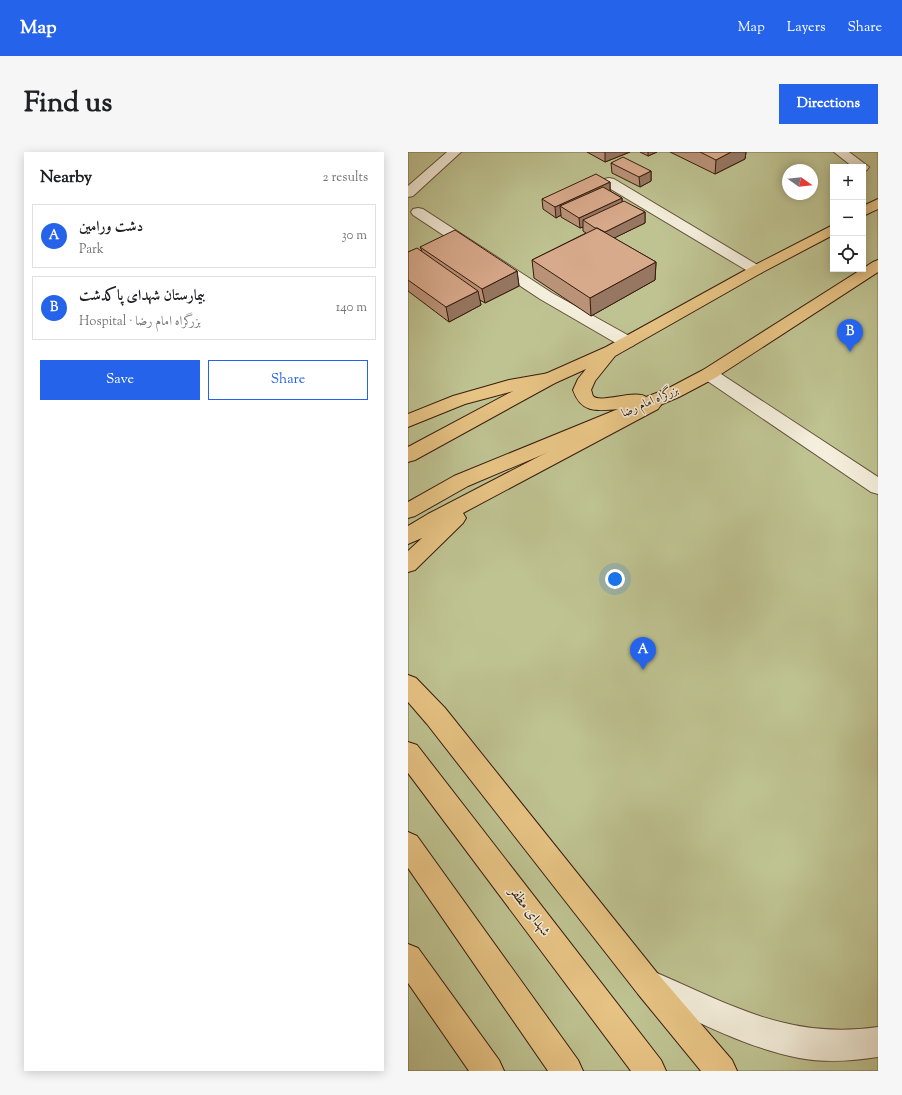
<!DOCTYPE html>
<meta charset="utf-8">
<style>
body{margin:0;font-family:"Sorts Mill Goudy",Amiri,serif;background:#f6f6f6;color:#202124}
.controls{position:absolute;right:12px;top:12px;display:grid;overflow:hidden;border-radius:0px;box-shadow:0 2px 10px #0003}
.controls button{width:36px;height:36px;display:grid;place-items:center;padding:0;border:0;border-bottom:1px solid #e0e0e0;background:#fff;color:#202124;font:20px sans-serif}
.compass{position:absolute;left:374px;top:12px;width:36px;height:36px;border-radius:50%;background:#fff;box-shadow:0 2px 10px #0003;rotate:104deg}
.you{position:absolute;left:207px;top:427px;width:14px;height:14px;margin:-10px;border:3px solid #fff;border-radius:50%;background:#1a73e8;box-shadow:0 0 0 6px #1a73e833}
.badge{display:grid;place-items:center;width:26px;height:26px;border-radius:50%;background:#2563eb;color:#fff;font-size:13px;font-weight:700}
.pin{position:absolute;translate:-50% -33px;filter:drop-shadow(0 1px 2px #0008)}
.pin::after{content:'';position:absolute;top:21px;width:14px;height:12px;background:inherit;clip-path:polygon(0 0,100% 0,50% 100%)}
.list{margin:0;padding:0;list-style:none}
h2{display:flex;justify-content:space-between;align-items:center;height:52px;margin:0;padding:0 16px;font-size:17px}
h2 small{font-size:13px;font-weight:400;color:#757577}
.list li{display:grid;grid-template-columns:26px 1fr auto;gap:12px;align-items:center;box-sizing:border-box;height:64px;margin:0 8px 8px;padding:0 8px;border:1px solid #e0e0e0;border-radius:0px}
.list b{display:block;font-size:15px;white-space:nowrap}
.list p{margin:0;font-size:13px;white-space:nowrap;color:#757577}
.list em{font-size:13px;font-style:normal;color:#757577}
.actions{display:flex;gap:8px;padding:12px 16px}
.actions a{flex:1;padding:9px 0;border:1px solid #2563eb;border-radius:0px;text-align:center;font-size:14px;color:#2563eb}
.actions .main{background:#2563eb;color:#fff}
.icon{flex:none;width:22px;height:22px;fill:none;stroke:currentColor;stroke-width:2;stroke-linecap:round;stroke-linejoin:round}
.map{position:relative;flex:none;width:470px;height:919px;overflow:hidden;border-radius:0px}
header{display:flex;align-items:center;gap:24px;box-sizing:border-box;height:56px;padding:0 20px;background:#2563eb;color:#fff}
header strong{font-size:19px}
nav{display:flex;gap:22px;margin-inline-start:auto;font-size:14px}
.intro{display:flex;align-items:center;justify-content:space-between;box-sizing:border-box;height:96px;padding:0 24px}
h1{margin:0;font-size:28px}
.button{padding:10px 18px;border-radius:0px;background:#2563eb;color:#fff;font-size:14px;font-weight:700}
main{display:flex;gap:24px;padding:0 24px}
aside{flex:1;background:#fff;border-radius:0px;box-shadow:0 2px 10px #0003}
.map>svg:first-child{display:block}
</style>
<header>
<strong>Map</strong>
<nav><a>Map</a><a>Layers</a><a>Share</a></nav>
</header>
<div class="intro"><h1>Find us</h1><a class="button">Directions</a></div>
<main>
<aside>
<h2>Nearby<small>2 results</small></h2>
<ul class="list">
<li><span class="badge">A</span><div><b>دشت ورامین</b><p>Park</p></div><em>30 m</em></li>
<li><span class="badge">B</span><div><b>بیمارستان شهدای پاکدشت</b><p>Hospital · بزرگراه امام رضا</p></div><em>140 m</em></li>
</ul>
<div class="actions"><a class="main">Save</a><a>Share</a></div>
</aside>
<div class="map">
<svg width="470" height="919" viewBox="0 0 470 919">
<rect width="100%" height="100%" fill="#eee6c9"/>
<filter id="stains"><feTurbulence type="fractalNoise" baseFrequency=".005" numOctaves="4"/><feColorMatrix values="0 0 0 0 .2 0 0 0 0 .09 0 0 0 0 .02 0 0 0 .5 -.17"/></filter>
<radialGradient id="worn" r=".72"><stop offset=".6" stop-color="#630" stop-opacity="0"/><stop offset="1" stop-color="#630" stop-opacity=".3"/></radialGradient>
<path fill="#bfc392" stroke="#7b704f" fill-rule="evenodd" d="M0,0H470V919H0ZM425,15H455V117H425ZM380,18H404V42H380Z"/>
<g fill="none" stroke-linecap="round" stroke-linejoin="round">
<g stroke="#654e3b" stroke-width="2">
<path id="minor" d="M39,0H53L5,44L0,45V34Z
M426,0H441L461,15L459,18L455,19V15H445Z
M201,26L206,27L353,115L356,118L353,121L348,123L343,121L196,33L194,30L196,27Z
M10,56L15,57L144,141L225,186L227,190L225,194L219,195L213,194L132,147L5,63L3,60L5,57Z
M301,216L307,218L470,325V342L463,340L295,226L292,222L295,218Z
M242,818C322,852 379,888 470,875V905C444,909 417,911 391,906C335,895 283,866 232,843L227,833L232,823Z"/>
</g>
<g stroke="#371c0c" stroke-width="2">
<path id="major" d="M141,221L147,223L150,227L147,231L102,240L57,252L0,275V262L45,244L101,228Z
M244,247L250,249L253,253L250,257L55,361L58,366L55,371L7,418L0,420V399L14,386L0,392V374L20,362L238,249Z
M0,523L8,526L37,556L250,822L324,908L329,919H293L230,842L19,572L0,550Z
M0,590L9,593L253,908L258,919H223L0,621Z
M0,680L9,684L170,908L175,919H140L0,716Z
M0,792L10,796L91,908L96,919H61L0,831Z"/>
</g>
<g stroke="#371c0c" stroke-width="2">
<path id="highway" d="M470,47V57L455,64V54Z
M425,73V83L353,121L207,204L187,229L183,238C184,240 184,242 185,244C192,252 228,237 238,245L259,237L295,218L465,110L470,108V120L307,226L271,245L60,334L7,364L0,366V350L46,324L210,257C188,259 173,261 165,238L170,227L178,217L147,231L7,308L0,310V295L135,223L198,195L343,115Z"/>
</g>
<use href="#minor" fill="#f4efdc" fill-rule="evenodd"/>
<use href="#major" fill="#e7c384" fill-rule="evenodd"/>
<use href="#highway" fill="#e7c384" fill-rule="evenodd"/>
</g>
<path fill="#ba9278" stroke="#371c0c" d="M179,0H222L197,10Z
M232,0H249L240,4Z
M262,0H338L337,7L307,22Z
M203,11L243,19V29L232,35L204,21Z
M202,30V39L214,46V49L237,60V71L206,86L248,110L247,128L183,164L126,126L124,108L178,81L175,79V75L172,76L153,65V63L148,66L135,57L134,47Z
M12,95L109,119L111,134L77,151L72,148L73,153L41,170L0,139V100L14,99Z"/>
<path fill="#977762" stroke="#371c0c" d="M197,0H222L197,10Z
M240,0H249L240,4Z
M323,0H338L337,7L307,22L308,8Z
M243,19V29L232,35L231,25Z
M202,30V40L152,54L153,63L148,66L147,55Z
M214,46V56L175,68V75L172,76L171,66Z
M237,60V71L196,91L195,81Z
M248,110L247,128L183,164L182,146Z
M109,119L111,134L77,151L74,137Z
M70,139L73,153L41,170L38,155Z"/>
<path fill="#d8aa8c" stroke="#371c0c" d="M292,0H323L308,8Z
M215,5L243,19L231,25L203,11Z
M188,22L202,30L147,55L134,47Z
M195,35L214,46L171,66L152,54Z
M216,49L237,60L197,80L189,76H187L175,68Z
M189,76L248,110L182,146L124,108Z
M47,78L109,119L74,137L12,95Z
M9,96L70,139L38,155L0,128V100Z"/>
<g text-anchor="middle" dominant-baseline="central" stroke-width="3" stroke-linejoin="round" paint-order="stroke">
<g font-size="12" fill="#371c0c" stroke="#f4efdc">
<text transform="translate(242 250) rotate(-24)">بزرگراه امام رضا</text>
</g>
<g font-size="14" fill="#371c0c" stroke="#f4efdc">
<text transform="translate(121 760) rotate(53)">شهدای مظفر</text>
</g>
</g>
<rect width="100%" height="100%" filter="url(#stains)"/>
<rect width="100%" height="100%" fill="url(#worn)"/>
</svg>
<div class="controls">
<button>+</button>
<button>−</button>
<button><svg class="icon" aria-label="locate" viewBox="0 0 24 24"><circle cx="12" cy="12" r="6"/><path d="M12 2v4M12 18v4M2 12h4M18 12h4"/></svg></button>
</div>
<svg class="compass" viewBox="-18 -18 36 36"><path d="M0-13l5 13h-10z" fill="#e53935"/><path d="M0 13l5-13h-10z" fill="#757577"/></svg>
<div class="you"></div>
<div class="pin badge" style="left:235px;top:518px">A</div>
<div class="pin badge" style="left:442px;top:200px">B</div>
</div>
</main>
